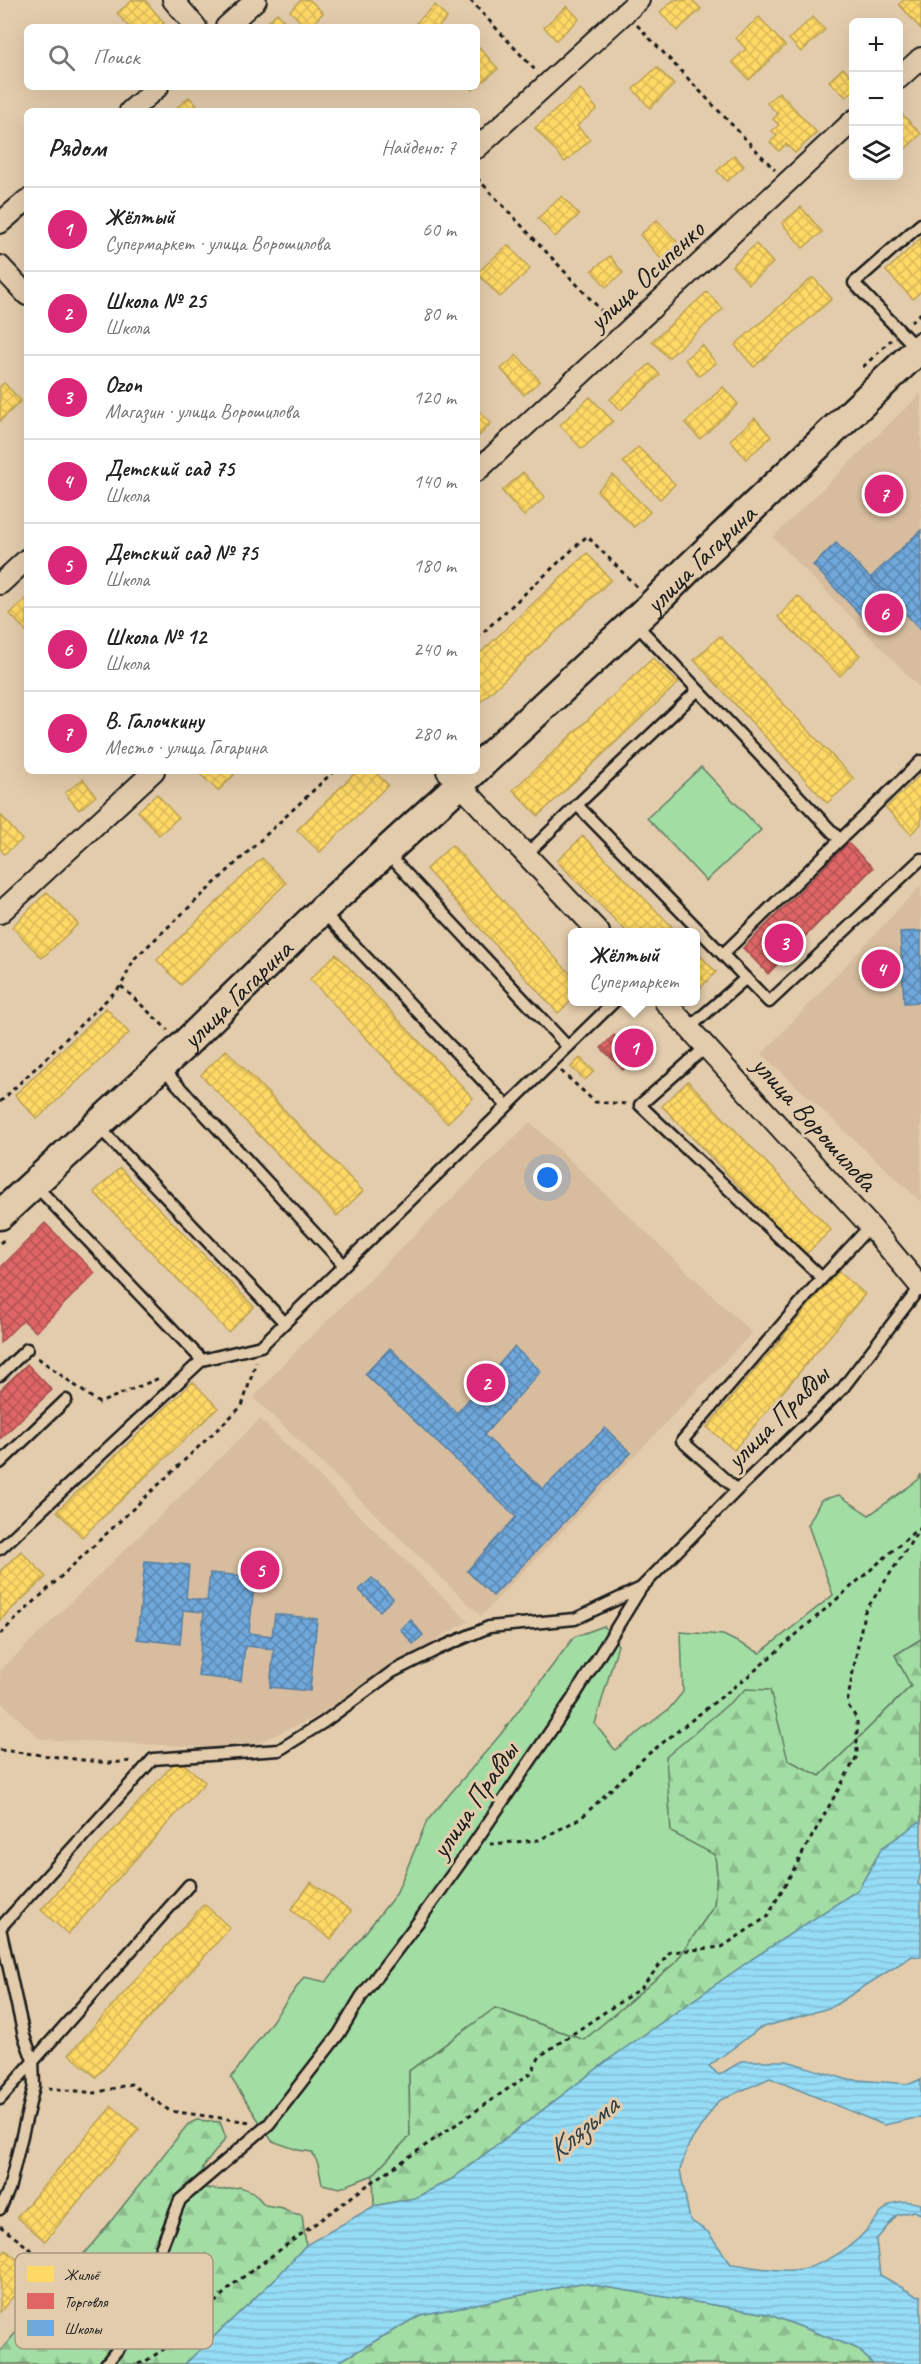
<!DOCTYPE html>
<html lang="ru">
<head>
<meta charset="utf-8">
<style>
	:root { --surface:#fff; --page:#f2f2f2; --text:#222; --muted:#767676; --line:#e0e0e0; --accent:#db2777 }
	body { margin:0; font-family:Caveat,sans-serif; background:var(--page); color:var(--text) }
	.controls { position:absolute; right:18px; top:18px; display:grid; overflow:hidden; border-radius:9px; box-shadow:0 6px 24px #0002 }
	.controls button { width:54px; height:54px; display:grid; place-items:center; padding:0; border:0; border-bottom:2px solid var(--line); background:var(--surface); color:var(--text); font:30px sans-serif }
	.you { position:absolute; left:548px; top:1178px; width:21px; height:21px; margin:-15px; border:4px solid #fff; border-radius:50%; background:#1a73e8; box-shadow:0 0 0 9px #1a73e833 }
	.badge { display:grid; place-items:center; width:39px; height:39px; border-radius:50%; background:var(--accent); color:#fff; font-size:20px; font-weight:700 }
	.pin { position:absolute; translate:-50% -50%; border:3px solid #fff; box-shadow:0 2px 6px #0006 }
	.popup { position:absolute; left:568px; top:928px; width:132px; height:78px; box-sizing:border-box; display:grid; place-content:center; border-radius:9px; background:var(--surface); filter:drop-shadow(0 2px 4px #0005); font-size:20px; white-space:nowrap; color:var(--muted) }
	.popup b { font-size:22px; color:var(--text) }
	.popup::after { content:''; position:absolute; left:50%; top:100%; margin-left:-12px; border:12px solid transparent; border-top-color:var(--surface) }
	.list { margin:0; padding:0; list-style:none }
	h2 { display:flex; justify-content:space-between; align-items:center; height:78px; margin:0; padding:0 24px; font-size:26px }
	h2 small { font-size:20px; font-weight:400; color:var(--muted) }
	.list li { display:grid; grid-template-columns:39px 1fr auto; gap:18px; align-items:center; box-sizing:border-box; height:84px; padding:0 24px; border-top:2px solid var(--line) }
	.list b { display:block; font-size:22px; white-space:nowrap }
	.list p { margin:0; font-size:20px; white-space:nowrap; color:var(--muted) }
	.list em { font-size:20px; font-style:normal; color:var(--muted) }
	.icon { flex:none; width:33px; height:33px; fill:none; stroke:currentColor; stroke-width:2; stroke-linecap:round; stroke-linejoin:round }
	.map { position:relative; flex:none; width:921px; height:2364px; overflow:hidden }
	.search { position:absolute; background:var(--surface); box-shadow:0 6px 24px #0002; left:24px; top:24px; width:456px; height:66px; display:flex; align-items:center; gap:15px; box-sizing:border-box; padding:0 21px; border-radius:9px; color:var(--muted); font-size:22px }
	.panel { position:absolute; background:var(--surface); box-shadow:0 6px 24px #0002; left:24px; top:108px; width:456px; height:666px; border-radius:9px }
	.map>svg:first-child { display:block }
</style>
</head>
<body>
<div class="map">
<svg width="921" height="2364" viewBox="0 0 921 2364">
	<defs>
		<pattern id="forest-firs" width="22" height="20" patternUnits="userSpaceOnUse" patternTransform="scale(1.5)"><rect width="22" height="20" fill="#a2dda4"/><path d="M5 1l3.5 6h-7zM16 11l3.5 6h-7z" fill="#8bbd8d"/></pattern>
		<pattern id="water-rules" width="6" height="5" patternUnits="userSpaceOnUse" patternTransform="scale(1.5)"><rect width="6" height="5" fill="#95dcf6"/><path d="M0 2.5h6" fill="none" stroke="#80bcd2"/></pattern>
		<pattern id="homes-cross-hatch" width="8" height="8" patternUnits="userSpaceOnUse" patternTransform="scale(1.5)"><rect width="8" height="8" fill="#ffd966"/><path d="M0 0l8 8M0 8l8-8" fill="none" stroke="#daba58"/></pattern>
		<pattern id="shops-cross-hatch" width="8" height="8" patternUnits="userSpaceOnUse" patternTransform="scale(1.5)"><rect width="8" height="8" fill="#e06666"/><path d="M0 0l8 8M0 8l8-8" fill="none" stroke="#b55353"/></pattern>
		<pattern id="schools-cross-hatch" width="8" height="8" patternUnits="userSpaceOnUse" patternTransform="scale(1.5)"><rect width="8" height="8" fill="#6fa8dc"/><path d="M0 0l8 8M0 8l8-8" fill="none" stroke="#5a88b2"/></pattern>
	</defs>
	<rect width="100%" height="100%" fill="#e3ccac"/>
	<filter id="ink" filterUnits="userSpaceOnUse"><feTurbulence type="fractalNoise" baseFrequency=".0167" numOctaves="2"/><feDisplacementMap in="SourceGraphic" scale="12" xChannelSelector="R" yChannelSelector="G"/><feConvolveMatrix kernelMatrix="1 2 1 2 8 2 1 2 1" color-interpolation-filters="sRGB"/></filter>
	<g filter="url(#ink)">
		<path fill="#d7bd9d" d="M921,393V689L773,537Z
			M921,885V1202L762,1054Z
			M530,1122L752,1333L481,1616L254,1398L280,1367Z
			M260,1419L468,1621L389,1668L316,1717L243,1749L40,1739L0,1701V1671Z"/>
		<path fill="#a2dda4" stroke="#5f7c60" stroke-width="1.5" d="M701,767L761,830L706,881L647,818Z
			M921,1474V1639L895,1655L911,1686L820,1776L788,1760L715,1855L717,1874L714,1906L676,1962L584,2040L495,2008L409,2071L410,2136L373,2175L340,2188L322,2184L318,2164L312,2152L298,2150L272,2141L231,2078L304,1977L326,1982L396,1894L427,1821L500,1735L574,1637L604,1626L618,1645L595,1724L615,1750L669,1709L683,1692L681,1632L723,1635L760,1653L833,1595L808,1525L821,1500L839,1495L869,1515L918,1480Z"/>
		<path fill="url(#forest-firs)" stroke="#5f7c60" stroke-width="1.5" d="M921,1639V1821L882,1848L858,1890L752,1959L611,2058L452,2179L415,2198L374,2206L373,2175L410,2136L409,2071L495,2008L584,2040L676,1962L714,1906L717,1874L715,1855L671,1832L666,1757L746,1689L770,1690L788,1760L820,1776L911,1686L895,1655Z
			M197,2120L220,2122L226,2138L203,2167L205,2188L222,2190L240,2187L253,2192L265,2205L283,2208L292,2213L302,2215L306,2245L278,2276L185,2364H0V2351L99,2236L188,2124Z
			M581,2283L768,2314L858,2349L873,2364H335L420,2315Z"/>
		<path fill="url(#water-rules)" stroke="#658f9f" stroke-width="1.5" d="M921,1821V1870L918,1884L921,1886V1957L912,1956L832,2007L760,2028L709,2066L719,2075L742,2061H787L845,2079L910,2084L921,2079V2117L884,2125L770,2078L718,2101L689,2144L680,2170L690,2220L708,2232L731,2264C751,2266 780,2273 801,2269C821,2266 847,2250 861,2236C883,2215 884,2194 921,2204V2214L914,2211L897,2215L876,2240L880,2275L915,2295L921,2296V2364H873L858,2349L768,2314L581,2283L420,2315L335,2364H185L278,2276L306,2245L374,2206L415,2198L452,2179L611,2058L752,1959L858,1890L882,1848Z"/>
		<path fill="url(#homes-cross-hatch)" stroke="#bba050" stroke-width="1.5" d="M133,0H145L164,23L159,27H129L117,13Z
			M301,0H310L323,13L309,27H306L290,11Z
			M674,0H692L701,9L677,31L660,12Z
			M904,0H921V29L899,4Z
			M435,5L447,18L438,27H412Z
			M567,6L579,19L556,40L544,27Z
			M277,13L290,27H271L267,23Z
			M759,17L785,46L749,80L732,62L746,49L736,38Z
			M813,17L825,30L801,52L789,39Z
			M479,47L498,69L473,90L470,87H477V49Z
			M657,67L674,85L650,108L633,89Z
			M843,68L854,79V90L846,97L829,81Z
			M580,89L597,109L577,126L590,140L565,162L535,128Z
			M779,92L817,133L795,153L786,144L779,151L770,142L777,136L772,131L779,125L773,119L778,114L767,103Z
			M189,97L202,111H173Z
			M898,110L921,134L904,150L898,143Z
			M734,155L744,166L727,181L717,171Z
			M562,196L579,215L555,237L538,218Z
			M801,207L822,232L803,248L782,223Z
			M657,220L680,245L663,261L640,235Z
			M921,238V291L913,299L886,271Z
			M756,244L773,263L749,284L732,266Z
			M508,245L530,269L500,297L477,273Z
			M610,256L623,273L606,287L592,270Z
			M813,277L832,299L754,367L735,345Z
			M707,292L723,309L668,358L652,341Z
			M702,345L716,363L699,376L685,359Z
			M517,355L540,381L524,395L501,369Z
			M650,364L660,375L621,410L610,399Z
			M4,383L21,401L0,421V386Z
			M723,387L738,404L700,439L685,423Z
			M590,397L613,421L582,449L560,425Z
			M477,409L491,423L477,438Z
			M755,418L771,437L746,459L730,440Z
			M638,447L675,484L660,499L623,462Z
			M523,472L545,497L524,516L502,491Z
			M613,475L650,512L634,527L597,491Z
			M587,553L611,580L477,705V656Z
			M798,596L860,655L840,676L778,617Z
			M27,597V632L10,614Z
			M720,636L854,779L827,803L694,660Z
			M653,658L678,683L538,816L513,790Z
			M197,771H229L234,775L218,791Z
			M357,771H374L388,785L320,852L297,830Z
			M921,774V824L911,834L886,808Z
			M83,779L96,796L79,810L65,793Z
			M157,794L178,818L159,835L138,811Z
			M1,815L22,840L4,854L0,848Z
			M583,836L677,932H627L557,861Z
			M452,845L572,976V1000L558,1013L426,869Z
			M262,858L286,883L181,985L157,960Z
			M47,892L78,924L42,958L12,927Z
			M696,951L716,972L696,992Z
			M336,954L473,1098L447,1123L310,979Z
			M106,1008L129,1033L37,1119L15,1095Z
			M226,1050L363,1191L337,1216L201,1075Z
			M580,1058L594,1071L585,1080L571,1067Z
			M688,1081L831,1230L805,1255L662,1106Z
			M120,1168L254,1307L228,1332L94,1192Z
			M838,1271L865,1294L734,1450L707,1427Z
			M193,1382L218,1408L82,1537L57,1511Z
			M21,1551L46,1577L0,1620V1571Z
			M178,1759L205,1782L68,1934L41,1910Z
			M311,1882L351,1911L331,1939L291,1910Z
			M204,1904L230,1928L96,2077L69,2054Z
			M112,2106L139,2129L45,2241L17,2217Z
			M6,2250L33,2273L0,2312V2257Z"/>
		<path fill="url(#shops-cross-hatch)" stroke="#a55050" stroke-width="1.5" d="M848,843L873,868L768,974L743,948Z
			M634,1030L648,1044L623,1070L601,1048L614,1035L622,1043Z
			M45,1223L95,1273L36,1332L23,1320L0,1343V1268Z
			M27,1364L52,1390L0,1439V1390Z"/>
		<path fill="url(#schools-cross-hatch)" stroke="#567ea2" stroke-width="1.5" d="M921,530V630L871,577Z
			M836,543L893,601L869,624L813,565Z
			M921,931V1002L904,1003L900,932Z
			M514,1347L541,1371L484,1435L543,1489L605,1428L631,1453L493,1596L467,1571L516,1517L365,1374L390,1348L457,1413Z
			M145,1561L189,1565L186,1598L207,1601L210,1573L255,1577L249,1633L272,1636L275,1614L317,1619L310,1691L270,1687L274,1649L245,1646L241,1681L198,1676L204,1612L183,1610L180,1644L137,1639Z
			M372,1578L393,1598L380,1611L359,1590Z
			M411,1620L423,1635L413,1644L400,1629Z"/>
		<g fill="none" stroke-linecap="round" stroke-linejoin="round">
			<g stroke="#1c1c1c" stroke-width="15">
				<path id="lane" d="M918,350L854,283L921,224
					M698,690L840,840
					M577,805L698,690L634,622
					M386,852L568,1047
					M526,855L577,805L769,1002L921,859
					M322,911L507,1106
					M723,954L921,761
					M690,1027L746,978
					M706,1047L640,1105L822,1278
					M161,1067L344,1265
					M98,1126L284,1322
					M34,1184L202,1360
					M0,1375L27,1349
					M0,1463L66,1400
					M737,1490L682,1441L822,1278L870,1226
					M0,1549L202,1360L261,1346L614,1002
					M0,2099L189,1885
					M0,2209L9,2189L34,2086L33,2060L24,2036L0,1928L153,1759L279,1750L324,1722L392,1672L438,1649L489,1627L575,1619L641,1588
					M106,2364L125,2340L180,2200L269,2124L339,2034L361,1997L421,1918L473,1845L573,1698L641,1588L737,1490L842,1389L921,1286"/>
			</g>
			<g stroke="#1c1c1c" stroke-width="24">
				<path id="street" d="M173,0L196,27
					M226,27L256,0
					M898,79L921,58
					M130,111L158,87
					M477,148L639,0
					M0,223L27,200
					M0,266L27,295
					M477,471L854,120
					M0,584L27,559
					M447,771L599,932
					M0,913L154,771
					M665,1002L870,1226L920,1286"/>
			</g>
			<g stroke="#1c1c1c" stroke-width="33">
				<g id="secondary">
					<path id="s1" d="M477,768L653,604L689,568L921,347"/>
					<path id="s2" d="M0,1215L184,1045L322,910L474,771"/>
				</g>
			</g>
			<path stroke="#1c1c1c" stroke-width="3" stroke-dasharray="4.5 4.5" stroke-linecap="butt" d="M470,0L536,71
				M637,25L775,170
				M477,178L612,322
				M911,322L921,313
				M863,367L891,340
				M477,638L587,536L638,588
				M121,986L168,1030
				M561,1071L595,1102L627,1104
				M0,1102L121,986L134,959L334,771
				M0,1243L6,1238
				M38,1358L99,1403L162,1377
				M0,1634L242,1406L256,1362
				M0,1750L108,1763L133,1761
				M490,1844L539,1840L581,1818L647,1755L752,1673L914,1532
				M48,2088L95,2093L131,2084L170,2111L250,2122
				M0,2226L67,2277L145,2252
				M138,2364L146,2361L179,2339L231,2286L365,2187L531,2073L540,2056L642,1987L670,1952L722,1947L767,1917L857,1756V1719L847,1704L864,1613L921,1527"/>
			<use href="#lane" stroke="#e3ccac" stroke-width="10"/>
			<use href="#street" stroke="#e3ccac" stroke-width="20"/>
			<use href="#secondary" stroke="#e3ccac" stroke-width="28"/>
		</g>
	</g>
	<g text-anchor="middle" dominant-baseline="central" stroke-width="6" stroke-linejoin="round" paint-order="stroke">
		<g font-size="28" fill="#1c1c1c" stroke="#e3ccac">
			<text transform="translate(646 275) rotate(-43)">улица Осипенко</text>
			<text stroke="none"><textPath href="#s1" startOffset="306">улица Гагарина</textPath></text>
			<text stroke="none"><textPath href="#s2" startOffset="324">улица Гагарина</textPath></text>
			<text transform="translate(815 1123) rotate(48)">улица Ворошилова</text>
			<text transform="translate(777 1417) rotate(-45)">улица Правды</text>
			<text transform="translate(474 1800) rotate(-56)">улица Правды</text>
		</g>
		<g font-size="30" font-style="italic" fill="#344248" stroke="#e3ccac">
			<text transform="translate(582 2128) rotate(-40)">Клязьма</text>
		</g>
	</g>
	<rect x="15" y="2253" width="198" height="96" rx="9" fill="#e3ccac" stroke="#a79781" stroke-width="1.5"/>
	<rect x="27" y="2266" width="27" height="16" fill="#ffd966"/>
	<rect x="27" y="2293" width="27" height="16" fill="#e06666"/>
	<rect x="27" y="2320" width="27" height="16" fill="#6fa8dc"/>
	<g font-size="16" fill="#1c1c1c">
		<text x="64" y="2280">Жильё</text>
		<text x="64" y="2307">Торговля</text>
		<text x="64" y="2334">Школы</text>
	</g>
</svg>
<div class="controls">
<button>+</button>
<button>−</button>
<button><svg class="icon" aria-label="layers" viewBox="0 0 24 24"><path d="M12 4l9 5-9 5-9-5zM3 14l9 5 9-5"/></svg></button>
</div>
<div class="you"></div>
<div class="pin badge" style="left:634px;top:1048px">1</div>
<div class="popup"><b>Жёлтый</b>Супермаркет</div>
<div class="pin badge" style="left:486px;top:1383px">2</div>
<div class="pin badge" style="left:784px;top:943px">3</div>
<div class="pin badge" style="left:881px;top:969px">4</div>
<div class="pin badge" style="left:260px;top:1570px">5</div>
<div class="pin badge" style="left:884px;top:613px">6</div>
<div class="pin badge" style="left:884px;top:494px">7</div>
<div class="search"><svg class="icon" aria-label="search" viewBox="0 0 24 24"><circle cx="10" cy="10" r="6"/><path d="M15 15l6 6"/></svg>Поиск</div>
<section class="panel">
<h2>Рядом<small>Найдено: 7</small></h2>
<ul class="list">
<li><span class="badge">1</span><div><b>Жёлтый</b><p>Супермаркет · улица Ворошилова</p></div><em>60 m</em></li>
<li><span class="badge">2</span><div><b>Школа № 25</b><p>Школа</p></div><em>80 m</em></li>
<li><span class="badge">3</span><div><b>Ozon</b><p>Магазин · улица Ворошилова</p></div><em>120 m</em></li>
<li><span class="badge">4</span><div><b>Детский сад 75</b><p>Школа</p></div><em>140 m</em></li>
<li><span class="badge">5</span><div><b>Детский сад № 75</b><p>Школа</p></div><em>180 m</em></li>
<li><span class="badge">6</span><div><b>Школа № 12</b><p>Школа</p></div><em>240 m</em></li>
<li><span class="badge">7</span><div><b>В. Галочкину</b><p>Место · улица Гагарина</p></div><em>280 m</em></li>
</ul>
</section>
</div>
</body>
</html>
